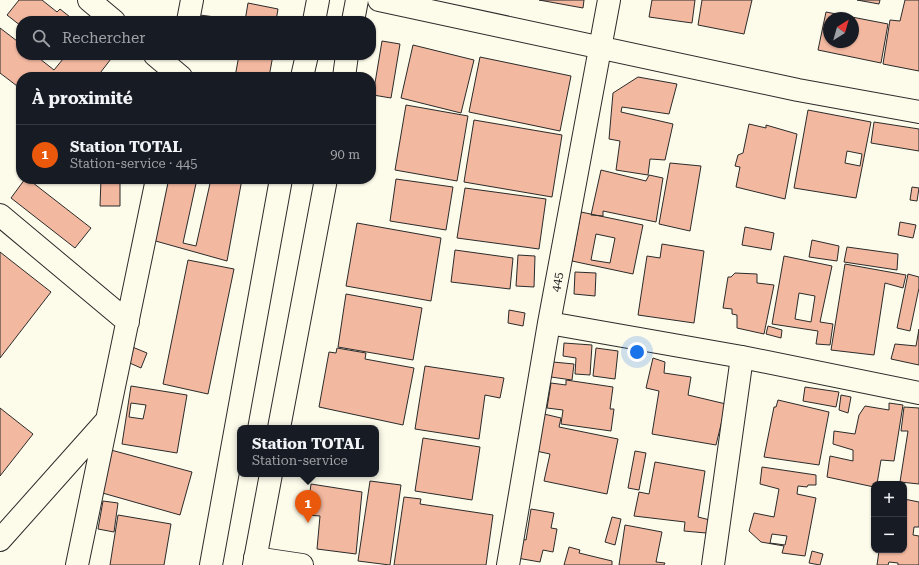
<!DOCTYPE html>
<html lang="fr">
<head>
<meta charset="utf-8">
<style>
	:root { --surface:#171b24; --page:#242831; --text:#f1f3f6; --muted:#9ea1a6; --line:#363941; --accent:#ea580c }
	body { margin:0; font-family:"Roboto Serif",serif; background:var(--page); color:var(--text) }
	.controls { position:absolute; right:12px; bottom:12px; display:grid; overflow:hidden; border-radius:8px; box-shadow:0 1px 3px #0004 }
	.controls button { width:36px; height:36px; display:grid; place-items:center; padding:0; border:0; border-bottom:1px solid var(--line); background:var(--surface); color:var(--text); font:20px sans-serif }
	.compass { position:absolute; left:823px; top:12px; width:36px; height:36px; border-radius:50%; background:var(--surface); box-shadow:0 1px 3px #0004; rotate:37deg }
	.you { position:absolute; left:637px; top:352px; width:14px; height:14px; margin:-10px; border:3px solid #fff; border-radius:50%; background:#1a73e8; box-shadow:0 0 0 6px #1a73e833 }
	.badge { display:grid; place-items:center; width:26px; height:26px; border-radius:50%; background:var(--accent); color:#fff; font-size:13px; font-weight:700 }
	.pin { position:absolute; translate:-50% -33px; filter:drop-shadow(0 1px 2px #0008) }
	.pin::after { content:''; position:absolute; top:21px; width:14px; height:12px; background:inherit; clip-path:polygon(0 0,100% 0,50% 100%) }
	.popup { position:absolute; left:237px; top:425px; width:142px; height:52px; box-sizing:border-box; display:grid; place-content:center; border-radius:8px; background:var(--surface); filter:drop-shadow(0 1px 3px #0005); font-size:13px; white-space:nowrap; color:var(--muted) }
	.popup b { font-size:15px; color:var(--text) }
	.popup::after { content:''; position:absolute; left:50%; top:100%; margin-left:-8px; border:8px solid transparent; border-top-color:var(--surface) }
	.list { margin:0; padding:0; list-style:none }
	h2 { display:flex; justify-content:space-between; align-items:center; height:52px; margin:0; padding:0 16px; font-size:17px }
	h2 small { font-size:13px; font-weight:400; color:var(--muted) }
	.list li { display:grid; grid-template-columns:26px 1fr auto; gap:12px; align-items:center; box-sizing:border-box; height:60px; padding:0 16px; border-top:1px solid var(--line) }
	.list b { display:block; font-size:15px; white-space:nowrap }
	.list p { margin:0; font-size:13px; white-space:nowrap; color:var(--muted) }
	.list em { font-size:13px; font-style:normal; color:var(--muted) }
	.icon { flex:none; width:22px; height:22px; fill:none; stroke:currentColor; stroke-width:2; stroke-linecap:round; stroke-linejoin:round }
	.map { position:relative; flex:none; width:919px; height:565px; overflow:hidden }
	.search { position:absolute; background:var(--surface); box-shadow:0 1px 3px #0004; left:16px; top:16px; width:360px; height:44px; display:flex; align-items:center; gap:10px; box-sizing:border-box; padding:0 14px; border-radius:16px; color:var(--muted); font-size:15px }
	.panel { position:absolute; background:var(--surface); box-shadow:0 1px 3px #0004; left:16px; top:72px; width:360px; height:112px; border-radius:16px }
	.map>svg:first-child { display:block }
</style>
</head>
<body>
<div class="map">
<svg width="919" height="565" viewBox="0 0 919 565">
	<rect width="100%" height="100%" fill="#fdfbea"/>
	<path fill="#f2b8a0" stroke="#2b2b2b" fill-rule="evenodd" d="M19,0H42L57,12L60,9L75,21H21V26L7,15Z
		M539,0H584L583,8Z
		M652,0H695L692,23L649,17Z
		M702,0H752L744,34L698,25Z
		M857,0H880L879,4Z
		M905,0H919V71L883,64L890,20L900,21Z
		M248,3L278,9L276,21H245Z
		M826,12L888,24L881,63L818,50ZM829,18H853V42H829Z
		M200,15L215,17L214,21H199Z
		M0,28L21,44V55H35L54,70L63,59L59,55H114L97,77H21V89L0,73Z
		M382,41L400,44L391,98L373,95Z
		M413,45L474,60L461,113L401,98Z
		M239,55H273L269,77H235Z
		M480,57L571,76L560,131L469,112Z
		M638,77L677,84L669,114L622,107L621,112L673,124L665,160L650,159L648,175L616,170L620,141L609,139L613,93Z
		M406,105L468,116L457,181L395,170Z
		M808,110L871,122L856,198L794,188ZM847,151L862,154L860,166L845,163Z
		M474,120L562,135L552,197L464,182Z
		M874,122L919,129V151L871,143Z
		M749,124L766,128V125L797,134L785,199L736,187L740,167L735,166L738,155L743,153Z
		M670,163L701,166L690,231L659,224Z
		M601,170L646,181L649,175L663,178L656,222L603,211V216L591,215Z
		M25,179H28L91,228L75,248L11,198Z
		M101,179H120V206H100Z
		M163,179H197L183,243L196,246L211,179H242L227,261L152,240Z
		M396,179L453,187L446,230L390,221Z
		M912,187L919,188L917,201L910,200Z
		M465,188L546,199L539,249L457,238Z
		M581,212L643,225L633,274L572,261ZM596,234L615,238L610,263L591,260Z
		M900,222L916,225L913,238L898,235Z
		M357,223L441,238L431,301L346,286Z
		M745,227L774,233L771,250L742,245Z
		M812,240L839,246L837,261L809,257Z
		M662,244L704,251L694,323L638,315L647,256L660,258Z
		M847,247L898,254L897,270L844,262Z
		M455,250L513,258L510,289L451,282Z
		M0,252L51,292L0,358Z
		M518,255L535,256L534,287L516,286Z
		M784,256L832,266L820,322L833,324L830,345L816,344L818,331L772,324ZM799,293L815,296L811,322L795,319Z
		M188,260L234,269L208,394L163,384Z
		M845,264L906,275L903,288L885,283L874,355L831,350Z
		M575,272L596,273L595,296L574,294Z
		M735,273L757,274V283L774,285L764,334L737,328V315L732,314V309L723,308L728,277H731Z
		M908,274L919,277V288L910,331L897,328Z
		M346,294L422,308L413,360L338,347Z
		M509,310L525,313L523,326L508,323Z
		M768,326L782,330L781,338L766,334Z
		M919,329V365L891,359L895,344L916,346Z
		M564,343L592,345L590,375L575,374L576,358L563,356Z
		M130,346L147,353L141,368L123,360Z
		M337,348L366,353L365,359L414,368L403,425L319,407L329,352L336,353Z
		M596,348L618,351L615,379L593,376Z
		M653,358L665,362L664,373L691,377L688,395L726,404L716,445L652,434L659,391L646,388Z
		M553,362L574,364L572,380L551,377Z
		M425,366L504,378L500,398L485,395L479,439L415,429Z
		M566,380L613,387L610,409H614L611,431L561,424L563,410L547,408L551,383L566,385Z
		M131,386L187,395L177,453L122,444ZM131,403L146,405L143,419L129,417Z
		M805,387L839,392L836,407L803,401Z
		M841,395L851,397L848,413L839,410Z
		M778,400L829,412L819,465L764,457L774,407H776Z
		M889,403L903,405L894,461L881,460L877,484H874V487L827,477L830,456L853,461V450L833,444L834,431L855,434L859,415L865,406L889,410Z
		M904,407L919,408V484L900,482L908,431H901Z
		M0,408L33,434L0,476Z
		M544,414L561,418L559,427L618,439L607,494L544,481L550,454L536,451Z
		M423,438L480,447L472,500L415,491Z
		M111,450L192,472L180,515L99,492Z
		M635,451L646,453L639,490L628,488Z
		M655,462L705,471L698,517L710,520L706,533L684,531L685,522L634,516L639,492L649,494Z
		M762,467L816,475V485H808L807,487L798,486L797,494L816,498L805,556L782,553L784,546L761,542L749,531L754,513L774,517L779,489L760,484ZM772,534L787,536L785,545L770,543Z
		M370,481L401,485L390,565L358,561Z
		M311,484L362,492L356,554L317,549L320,516L307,515Z
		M404,497L421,499L420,504L493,515L486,565H394Z
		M904,499L919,502V527H914L913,535L919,536V565H898V563L889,562L888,565H877L879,551L904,550Z
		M103,501L118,503L114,532L98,529Z
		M531,509L554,513L551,528L557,529L553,552L543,550L540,562L517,558L520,539L526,540Z
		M118,515L171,524L164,565H110Z
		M612,517L621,519L615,545L605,542Z
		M625,525L662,532L656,562L665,563L664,565H619Z
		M569,547L580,550L579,553L612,561V565H564Z
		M812,551L823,554L820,565L809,563Z"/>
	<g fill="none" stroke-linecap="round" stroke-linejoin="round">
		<g stroke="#2b2b2b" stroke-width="24">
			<path id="minor" d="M89,0L114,21
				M379,0L798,90L919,112
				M188,21L192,0
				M155,55L181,77
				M0,215L128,322
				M549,323L742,357L919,393
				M0,540L107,420
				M255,558L302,565
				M77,565L157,179
				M508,565L549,323L609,0
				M713,565L742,357"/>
		</g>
		<g stroke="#2b2b2b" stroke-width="24">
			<path id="major" d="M314,21L318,0
				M353,21L357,0
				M302,77L307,55
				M344,77L347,55
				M279,428L326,179
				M211,565L281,179
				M254,565L271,474"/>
		</g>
		<use href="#minor" stroke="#fdfbea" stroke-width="22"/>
		<use href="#major" stroke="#fdfbea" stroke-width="22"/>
	</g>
	<g text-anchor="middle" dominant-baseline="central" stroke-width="3" stroke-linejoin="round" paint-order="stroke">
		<g font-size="12" fill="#2b2b2b" stroke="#fdfbea">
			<text transform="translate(557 282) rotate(-80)">445</text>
		</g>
	</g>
</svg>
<div class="controls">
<button>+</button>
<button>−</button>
</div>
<svg class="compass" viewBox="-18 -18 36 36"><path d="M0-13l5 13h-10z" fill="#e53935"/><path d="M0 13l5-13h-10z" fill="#9ea1a6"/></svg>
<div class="you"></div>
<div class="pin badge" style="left:308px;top:523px">1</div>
<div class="popup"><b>Station TOTAL</b>Station-service</div>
<div class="search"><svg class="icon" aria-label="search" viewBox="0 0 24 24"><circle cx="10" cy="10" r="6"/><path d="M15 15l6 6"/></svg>Rechercher</div>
<section class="panel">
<h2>À proximité<small></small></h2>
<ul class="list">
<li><span class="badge">1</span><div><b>Station TOTAL</b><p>Station-service · 445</p></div><em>90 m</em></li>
</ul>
</section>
</div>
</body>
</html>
